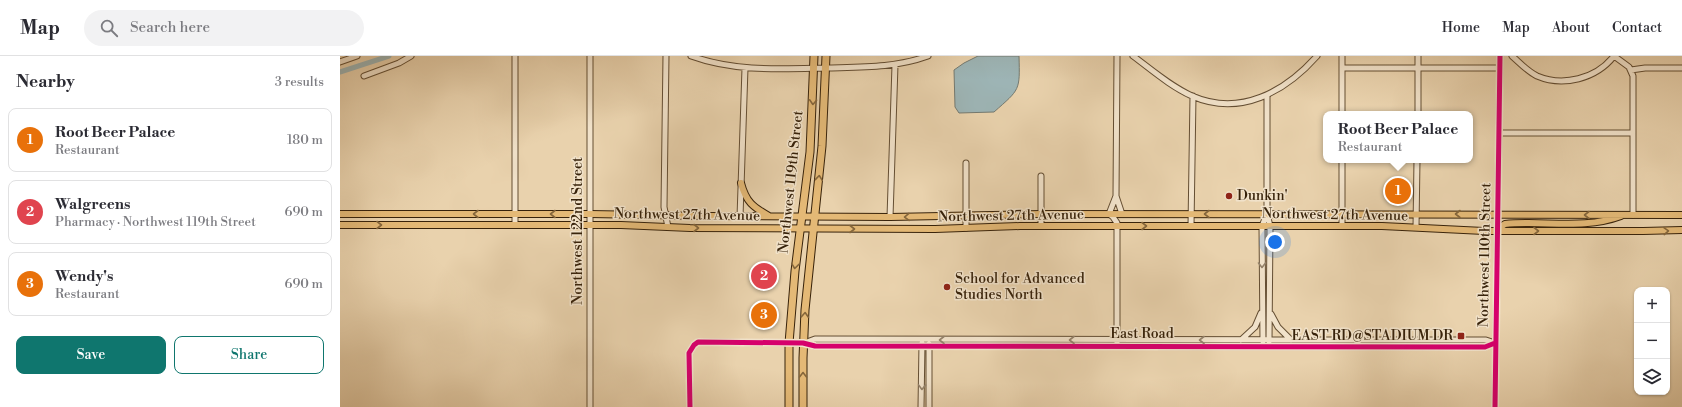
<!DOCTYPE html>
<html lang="en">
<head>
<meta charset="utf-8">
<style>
	:root { --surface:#fff; --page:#f2f2f3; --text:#2b2b33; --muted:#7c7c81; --line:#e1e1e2; --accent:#0f766e }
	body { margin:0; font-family:"Libre Bodoni",serif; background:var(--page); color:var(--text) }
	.controls { position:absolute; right:12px; bottom:12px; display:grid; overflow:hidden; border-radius:8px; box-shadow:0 1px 3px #0004 }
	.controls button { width:36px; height:36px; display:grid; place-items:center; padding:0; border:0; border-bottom:1px solid var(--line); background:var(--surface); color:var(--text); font:20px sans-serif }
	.you { position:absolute; left:935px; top:186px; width:14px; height:14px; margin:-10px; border:3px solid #fff; border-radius:50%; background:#1a73e8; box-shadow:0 0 0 6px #1a73e833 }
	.badge { display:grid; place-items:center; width:26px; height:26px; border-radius:50%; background:var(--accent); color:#fff; font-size:13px; font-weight:700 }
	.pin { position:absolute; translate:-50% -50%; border:2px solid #fff; box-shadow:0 1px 4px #0006 }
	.popup { position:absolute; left:983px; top:55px; width:150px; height:52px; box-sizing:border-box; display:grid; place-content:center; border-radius:8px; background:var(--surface); filter:drop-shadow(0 1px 3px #0005); font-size:13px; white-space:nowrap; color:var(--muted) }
	.popup b { font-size:15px; color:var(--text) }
	.popup::after { content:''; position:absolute; left:50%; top:100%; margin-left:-8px; border:8px solid transparent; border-top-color:var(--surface) }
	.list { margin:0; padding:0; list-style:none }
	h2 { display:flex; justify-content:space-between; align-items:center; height:52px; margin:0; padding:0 16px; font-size:17px }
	h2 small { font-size:13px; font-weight:400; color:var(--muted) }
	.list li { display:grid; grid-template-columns:26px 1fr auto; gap:12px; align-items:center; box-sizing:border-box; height:64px; margin:0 8px 8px; padding:0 8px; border:1px solid var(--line); border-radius:8px }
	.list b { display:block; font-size:15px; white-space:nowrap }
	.list p { margin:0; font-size:13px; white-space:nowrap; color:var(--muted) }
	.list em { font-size:13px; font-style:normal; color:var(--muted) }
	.actions { display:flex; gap:8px; padding:12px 16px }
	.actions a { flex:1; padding:9px 0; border:1px solid var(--accent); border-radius:8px; text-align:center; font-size:14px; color:var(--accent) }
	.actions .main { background:var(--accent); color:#fff }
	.icon { flex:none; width:22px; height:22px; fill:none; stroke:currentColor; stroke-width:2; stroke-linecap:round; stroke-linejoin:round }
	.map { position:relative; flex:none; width:1342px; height:351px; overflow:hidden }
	header { display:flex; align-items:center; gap:24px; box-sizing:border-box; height:56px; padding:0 20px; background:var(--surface); border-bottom:1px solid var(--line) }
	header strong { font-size:19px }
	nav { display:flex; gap:22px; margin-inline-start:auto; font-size:14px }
	.search { width:280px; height:36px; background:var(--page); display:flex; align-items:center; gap:10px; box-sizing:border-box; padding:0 14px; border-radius:22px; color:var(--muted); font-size:15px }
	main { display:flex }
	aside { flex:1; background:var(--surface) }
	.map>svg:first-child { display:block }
</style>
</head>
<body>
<header>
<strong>Map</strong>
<div class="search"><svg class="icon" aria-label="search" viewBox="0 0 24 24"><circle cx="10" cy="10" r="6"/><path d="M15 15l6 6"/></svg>Search here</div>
<nav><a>Home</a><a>Map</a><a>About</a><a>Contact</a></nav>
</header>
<main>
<aside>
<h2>Nearby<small>3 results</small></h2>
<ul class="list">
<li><span class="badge" style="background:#e8710a">1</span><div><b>Root Beer Palace</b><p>Restaurant</p></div><em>180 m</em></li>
<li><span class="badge" style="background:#e0444e">2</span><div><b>Walgreens</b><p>Pharmacy · Northwest 119th Street</p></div><em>690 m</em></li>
<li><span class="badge" style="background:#e8710a">3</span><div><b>Wendy's</b><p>Restaurant</p></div><em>690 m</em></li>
</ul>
<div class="actions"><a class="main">Save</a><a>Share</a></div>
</aside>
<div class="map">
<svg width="1342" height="351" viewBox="0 0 1342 351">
	<rect width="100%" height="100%" fill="#e9d2ad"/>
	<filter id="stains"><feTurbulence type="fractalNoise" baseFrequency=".005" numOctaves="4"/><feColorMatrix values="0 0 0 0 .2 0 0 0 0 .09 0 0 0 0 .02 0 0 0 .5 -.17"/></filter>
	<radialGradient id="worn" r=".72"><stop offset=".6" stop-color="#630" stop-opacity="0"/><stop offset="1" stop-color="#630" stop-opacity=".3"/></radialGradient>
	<path fill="#9db5b6" stroke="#747a71" d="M638,0H679C680,35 680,33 654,56L619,57L615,51L614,14L624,7Z"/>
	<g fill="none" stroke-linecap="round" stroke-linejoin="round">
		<path stroke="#9db5b6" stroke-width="5" d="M0,16L49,0"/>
		<g stroke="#644e33" stroke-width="7">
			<path id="minor" d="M326,0L324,151L328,171
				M351,0C395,16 441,13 486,12C522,11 555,12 588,0
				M777,0L776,140L782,158
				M793,0C812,14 830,30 852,40C900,61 945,36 977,0
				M1172,0C1180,7 1187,15 1197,20C1223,31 1256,23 1274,0
				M1274,0L1289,11L1293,20V159
				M0,6L17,0
				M1002,12H1158
				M1291,14L1305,12H1342
				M24,20L59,7L71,0
				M927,40V158L930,170L929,286
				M1002,58V0
				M1078,58V0
				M1159,77H1293
				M1002,104V170
				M626,107V172
				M701,120V170
				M776,140L769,158L773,161L777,167V287
				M400,161L405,12
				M550,161L555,9
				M175,169V0
				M851,170L853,40
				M1076,171L1077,104
				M931,258L938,271L951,284
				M901,284L915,271L921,257
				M923,286L922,170L927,158
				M464,287L475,283L1146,284L1155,287
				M250,351V0
				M350,351L349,297L354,289L358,286L463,287L475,290L1145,291L1155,287
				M581,351L582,287
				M589,351V288
				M1155,351L1160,0"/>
		</g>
		<g stroke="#37220a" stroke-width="8">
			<path id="major" d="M401,127C406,146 413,151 429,160
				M0,158H250L366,160L550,161L701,158L1342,159
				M0,169H281L350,172L595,173L680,170H1042L1144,175H1303L1342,174
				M1157,175L1159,172L1165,168C1203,164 1244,174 1281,160"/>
		</g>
		<g stroke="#37220a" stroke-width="9">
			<path id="highway" d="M449,351V287L455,215L470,96L474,0
				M463,351V302L465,254L482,90L486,0"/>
		</g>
		<use href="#minor" stroke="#f1e2ca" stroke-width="5"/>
		<use href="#major" stroke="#e4b976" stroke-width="6"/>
		<use href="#highway" stroke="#e4b976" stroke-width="7"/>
		<g stroke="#f1e2ca" stroke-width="8">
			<path id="cycleway" d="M350,351L349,297L354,289L358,286L463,287L475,290L1145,291L1155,287
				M1155,351L1160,0"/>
		</g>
		<use href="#cycleway" stroke="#d6006c" stroke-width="5"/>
	</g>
	<defs><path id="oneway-chevron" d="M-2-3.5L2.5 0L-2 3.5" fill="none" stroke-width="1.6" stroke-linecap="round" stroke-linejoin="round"/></defs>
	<g stroke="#85663b">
		<use href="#oneway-chevron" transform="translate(473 46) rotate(93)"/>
		<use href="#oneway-chevron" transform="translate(479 122) rotate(-84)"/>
		<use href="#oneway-chevron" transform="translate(136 158) rotate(180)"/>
		<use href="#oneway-chevron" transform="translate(213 158) rotate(-180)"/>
		<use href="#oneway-chevron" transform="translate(867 158) rotate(180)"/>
		<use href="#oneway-chevron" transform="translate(1118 158) rotate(180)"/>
		<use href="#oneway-chevron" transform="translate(1247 159) rotate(-180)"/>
		<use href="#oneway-chevron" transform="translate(567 161) rotate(179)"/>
		<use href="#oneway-chevron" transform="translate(39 169)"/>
		<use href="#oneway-chevron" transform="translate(804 170)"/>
		<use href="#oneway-chevron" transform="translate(356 172)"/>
		<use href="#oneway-chevron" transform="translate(512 173)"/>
		<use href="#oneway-chevron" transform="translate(1196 175)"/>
		<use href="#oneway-chevron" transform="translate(1326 175) rotate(-3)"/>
		<use href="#oneway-chevron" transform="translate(455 210) rotate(97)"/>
		<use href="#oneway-chevron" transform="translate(465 259) rotate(-87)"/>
		<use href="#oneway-chevron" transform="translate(463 319) rotate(-90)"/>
	</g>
	<g stroke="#94826a">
		<use href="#oneway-chevron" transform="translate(922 209) rotate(90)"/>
		<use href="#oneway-chevron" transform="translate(602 284) rotate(-180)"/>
		<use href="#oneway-chevron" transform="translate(732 284) rotate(-180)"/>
		<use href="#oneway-chevron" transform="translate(862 284) rotate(180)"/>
		<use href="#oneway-chevron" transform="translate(582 331) rotate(92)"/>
	</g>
	<g fill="#8f2418" stroke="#f1e2ca" stroke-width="1.5">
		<circle cx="889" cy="140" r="4"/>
		<circle cx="607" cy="231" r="4"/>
		<rect x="1117" y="276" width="8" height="8" rx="2"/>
	</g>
	<g text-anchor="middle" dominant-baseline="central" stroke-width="3" stroke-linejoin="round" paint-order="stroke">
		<g font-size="14" fill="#37220a" stroke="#f1e2ca">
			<text transform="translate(451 126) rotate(-84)">Northwest 119th Street</text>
			<text transform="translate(347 159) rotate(1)">Northwest 27th Avenue</text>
			<text transform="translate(995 159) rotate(1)">Northwest 27th Avenue</text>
			<text transform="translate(671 160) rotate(-1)">Northwest 27th Avenue</text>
			<text transform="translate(238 175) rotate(-90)">Northwest 122nd Street</text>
			<text transform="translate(1145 199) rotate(-89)">Northwest 110th Street</text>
			<text x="802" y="278">East Road</text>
		</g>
		<g font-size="14" fill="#37220a" stroke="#f1e2ca" text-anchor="start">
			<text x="897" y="140">Dunkin'</text>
			<text x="615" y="223">School for Advanced<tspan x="615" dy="16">Studies North</tspan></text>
			<text x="1113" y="280" text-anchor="end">EAST RD@STADIUM DR</text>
		</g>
	</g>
	<rect width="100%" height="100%" filter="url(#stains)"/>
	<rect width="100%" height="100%" fill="url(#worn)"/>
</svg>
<div class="controls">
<button>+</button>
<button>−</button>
<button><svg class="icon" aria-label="layers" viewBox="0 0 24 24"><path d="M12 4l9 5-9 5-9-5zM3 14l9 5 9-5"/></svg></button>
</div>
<div class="you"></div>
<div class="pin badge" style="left:1058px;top:135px;background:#e8710a">1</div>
<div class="popup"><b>Root Beer Palace</b>Restaurant</div>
<div class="pin badge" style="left:424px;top:220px;background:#e0444e">2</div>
<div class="pin badge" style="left:424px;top:259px;background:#e8710a">3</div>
</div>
</main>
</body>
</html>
